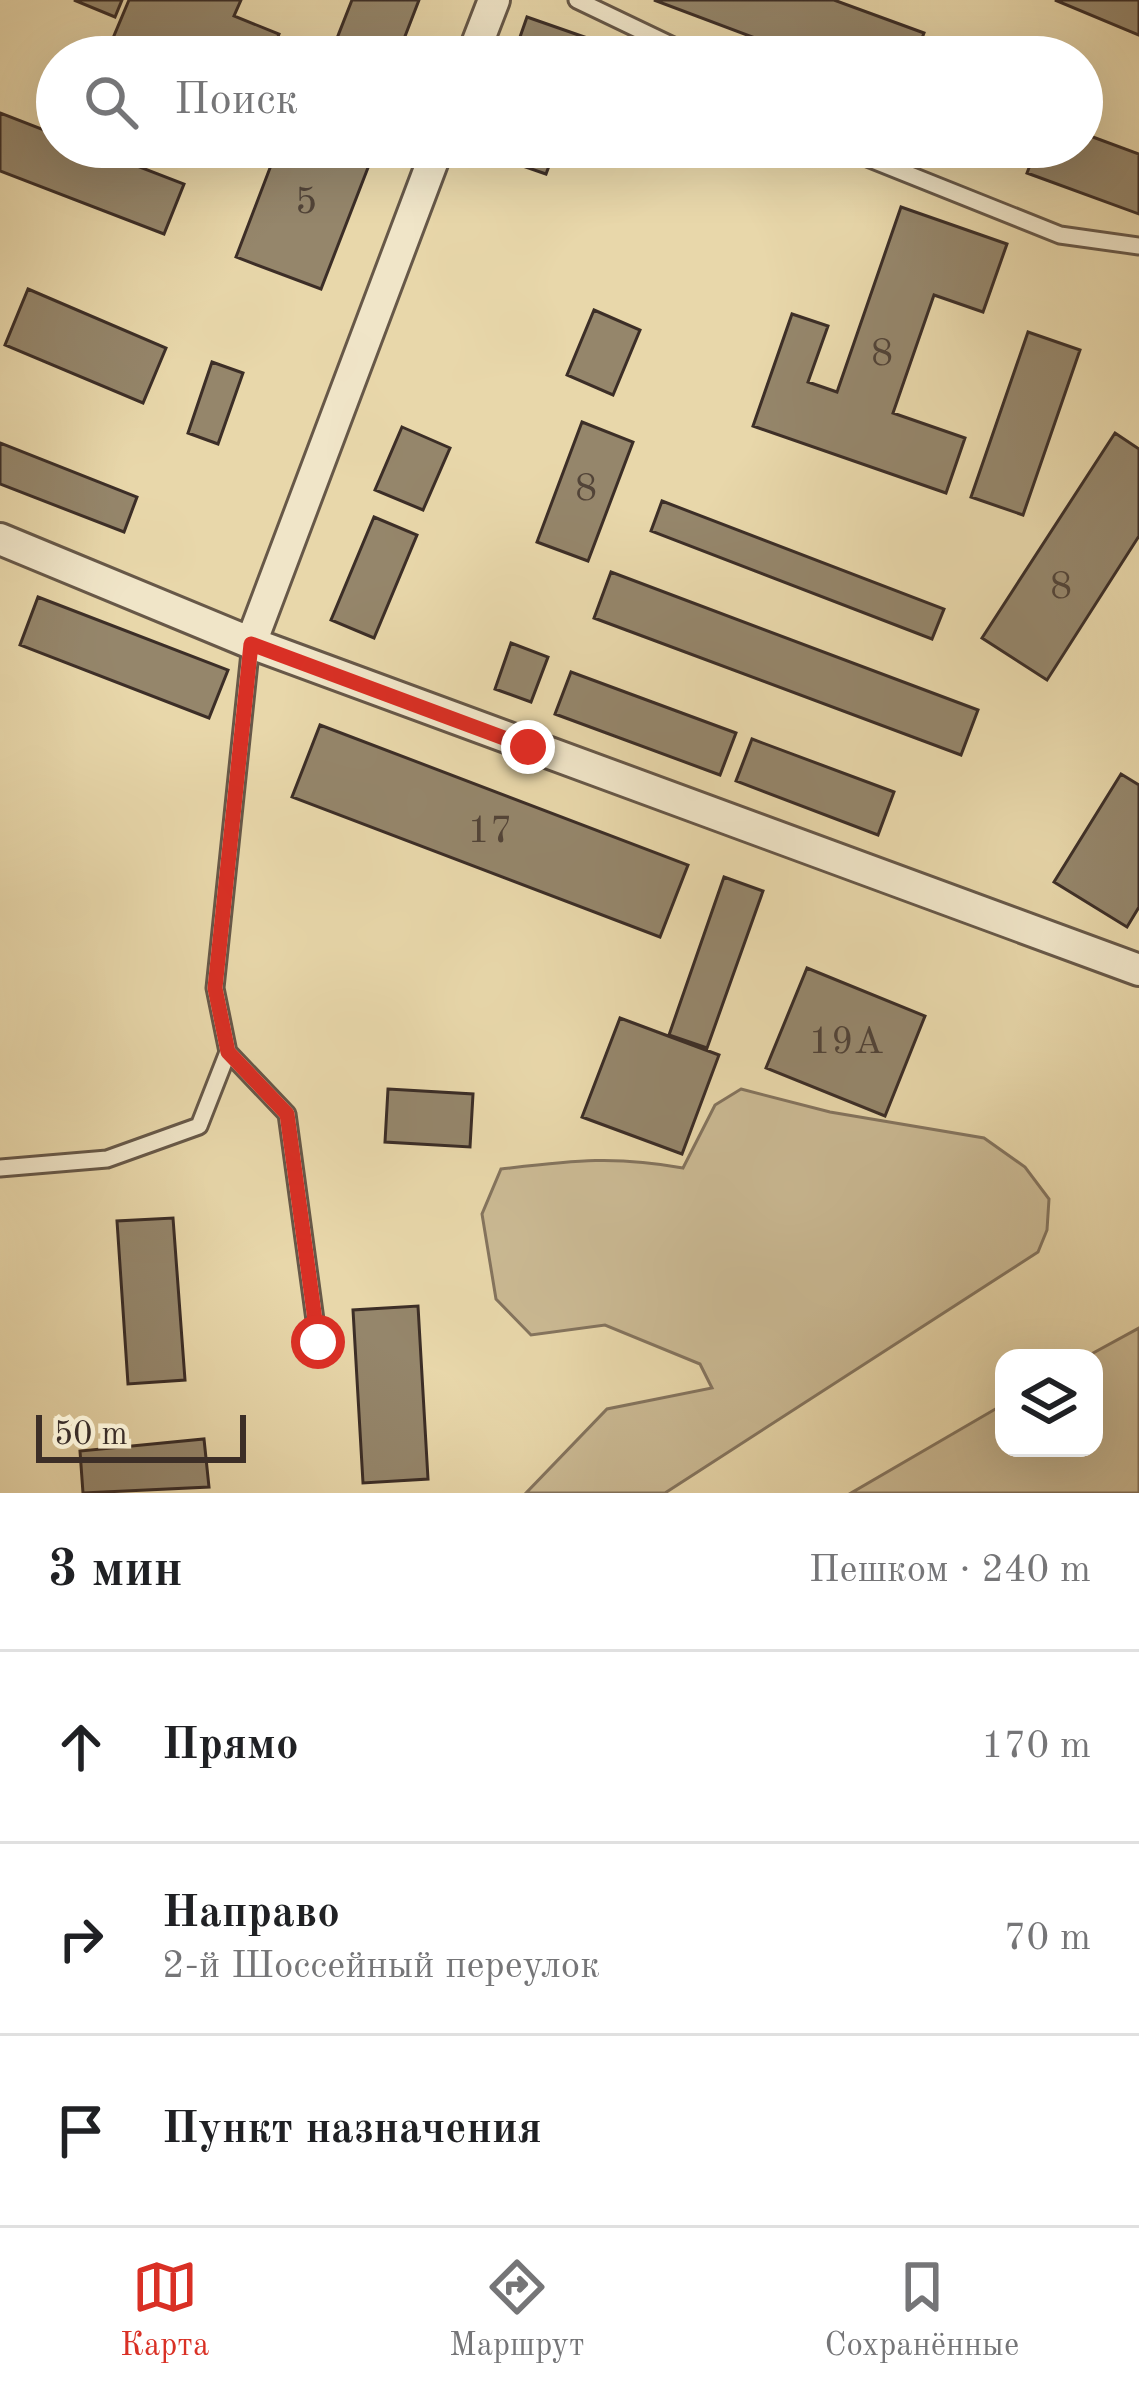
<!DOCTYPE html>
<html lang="ru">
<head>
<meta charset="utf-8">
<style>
	:root { --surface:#fff; --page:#f6f6f6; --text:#202124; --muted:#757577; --line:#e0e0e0; --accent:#d93025 }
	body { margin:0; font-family:"Old Standard TT",serif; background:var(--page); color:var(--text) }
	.controls { position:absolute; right:36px; bottom:36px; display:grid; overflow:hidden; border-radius:24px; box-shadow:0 12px 48px #0002 }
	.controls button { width:108px; height:108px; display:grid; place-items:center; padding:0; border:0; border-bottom:3px solid var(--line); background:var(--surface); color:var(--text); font:60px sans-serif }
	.scale { position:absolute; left:36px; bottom:30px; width:210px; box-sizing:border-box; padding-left:12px; border:6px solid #3c2e27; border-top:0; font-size:33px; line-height:42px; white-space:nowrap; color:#3c2e27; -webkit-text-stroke:9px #f0e5c8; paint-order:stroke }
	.stop { position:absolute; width:36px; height:36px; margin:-27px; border:9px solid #d93025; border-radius:50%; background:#fff }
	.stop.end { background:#d93025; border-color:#fff; box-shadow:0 3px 12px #0008 }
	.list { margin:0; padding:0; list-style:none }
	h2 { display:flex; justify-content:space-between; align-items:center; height:156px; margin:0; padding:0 48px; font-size:51px }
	h2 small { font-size:39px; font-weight:400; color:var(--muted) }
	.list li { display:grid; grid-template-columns:78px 1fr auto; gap:36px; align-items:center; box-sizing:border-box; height:192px; padding:0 48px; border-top:3px solid var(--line) }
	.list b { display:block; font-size:45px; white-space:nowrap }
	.list p { margin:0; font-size:39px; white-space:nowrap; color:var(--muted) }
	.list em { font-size:39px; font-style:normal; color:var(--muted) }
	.icon { flex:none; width:66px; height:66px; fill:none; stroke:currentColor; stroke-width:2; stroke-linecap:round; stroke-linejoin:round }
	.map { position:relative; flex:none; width:1139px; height:1493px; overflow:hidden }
	.search { position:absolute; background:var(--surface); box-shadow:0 12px 48px #0002; left:36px; right:36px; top:36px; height:132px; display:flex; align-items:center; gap:30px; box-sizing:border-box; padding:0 42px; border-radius:66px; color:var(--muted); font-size:45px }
	.sheet { height:732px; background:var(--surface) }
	nav { display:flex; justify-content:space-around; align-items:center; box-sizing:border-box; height:168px; border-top:3px solid var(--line); background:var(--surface); font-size:33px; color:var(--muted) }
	nav a { display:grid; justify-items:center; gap:6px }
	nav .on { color:var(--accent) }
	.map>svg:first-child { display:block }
</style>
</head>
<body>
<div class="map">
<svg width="1139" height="1493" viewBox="0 0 1139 1493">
	<rect width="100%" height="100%" fill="#e8d7aa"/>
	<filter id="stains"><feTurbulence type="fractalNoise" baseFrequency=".00167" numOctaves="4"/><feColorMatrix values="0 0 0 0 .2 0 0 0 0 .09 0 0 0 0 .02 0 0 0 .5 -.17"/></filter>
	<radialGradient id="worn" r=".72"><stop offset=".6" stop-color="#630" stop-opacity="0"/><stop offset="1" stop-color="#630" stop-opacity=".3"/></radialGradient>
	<path fill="#cbba94" stroke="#84745e" stroke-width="3" d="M741,1089L830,1112L984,1138L1025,1167L1049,1199L1047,1230L1038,1252L665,1493H526L607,1409L712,1388L700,1364L605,1325L531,1335L496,1299L482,1214L501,1169C570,1161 613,1155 683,1168L715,1105Z
		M1139,1328V1493H851L1004,1404V1448H1094V1358H1084Z"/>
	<path fill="#95866b" stroke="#3c2e27" stroke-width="3" d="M74,0H122L115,17Z
		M129,0H241L234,16L279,34L270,57H125L108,50Z
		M352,0H419L397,57H348L332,51Z
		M654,0H834L924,33L915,57H767L771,44Z
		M1055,0H1139V35Z
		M527,17L593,40L587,57H513Z
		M0,113L57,135V147H88L184,184L164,234L0,171Z
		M1082,133L1139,154V214L1027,173L1037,147H1082Z
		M278,147H376L321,289L236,257Z
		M509,147H556L546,174L505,160Z
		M901,207L1007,244L983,312L934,295L893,413L965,438L946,493L753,426L792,314L828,326L808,382L837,392Z
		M28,289L166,348L143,403L5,345Z
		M594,310L640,330L613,395L567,375Z
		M1028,332L1080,350L1023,515L971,497Z
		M212,362L243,373L218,444L188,433Z
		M582,422L633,442L588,561L537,542Z
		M402,427L450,448L423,510L375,490Z
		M1115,433L1139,449V536L1047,680L982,638Z
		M0,443L137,497L124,532L0,484Z
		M662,501L944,609L932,639L651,531Z
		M374,517L417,535L374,638L331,620Z
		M611,572L978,710L961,755L594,618Z
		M38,597L228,670L209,718L20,645Z
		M511,643L548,657L531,702L495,689Z
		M571,672L736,733L720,775L555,714Z
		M320,725L688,865L660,937L292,797Z
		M752,739L894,792L878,835L736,781Z
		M1121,774L1139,785V907L1127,927L1054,882Z
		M724,877L763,891L707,1048L669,1035Z
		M807,968L925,1016L885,1116L766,1068Z
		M620,1018L719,1055L682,1154L582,1117Z
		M388,1089L473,1094L470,1147L385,1142Z
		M173,1218L185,1380L128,1384L117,1221Z
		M418,1306L428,1479L363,1483L353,1310Z
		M204,1439L209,1487L83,1493L80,1451Z"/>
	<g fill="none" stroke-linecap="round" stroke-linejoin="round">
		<g stroke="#675848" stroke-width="21">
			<path id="lane" d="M577,0L696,57
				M840,147L1060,235L1139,246
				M251,643L215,988L228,1052L287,1114L318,1342
				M0,1168L107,1159L199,1126L228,1052"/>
		</g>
		<g stroke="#675848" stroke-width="36">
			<path id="street" d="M472,57L494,0
				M0,539L251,643L1139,970
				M251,643L438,147"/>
		</g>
		<use href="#lane" stroke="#f0e5c8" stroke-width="15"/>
		<use href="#street" stroke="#f0e5c8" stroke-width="30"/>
	</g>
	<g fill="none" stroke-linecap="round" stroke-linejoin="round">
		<path stroke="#d93025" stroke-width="15" d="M318,1342L287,1114L228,1052L215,988L251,644L528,747"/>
	</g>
	<g text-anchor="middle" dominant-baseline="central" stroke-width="12" stroke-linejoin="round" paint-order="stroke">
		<g font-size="39" fill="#524438">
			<text x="306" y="202">5</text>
			<text x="882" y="354">8</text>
			<text x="586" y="489">8</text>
			<text x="1061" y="587">8</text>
			<text x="490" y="831">17</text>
			<text x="846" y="1042">19А</text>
		</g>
	</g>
	<rect width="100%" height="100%" filter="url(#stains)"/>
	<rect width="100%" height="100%" fill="url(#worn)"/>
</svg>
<div class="controls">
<button><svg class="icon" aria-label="layers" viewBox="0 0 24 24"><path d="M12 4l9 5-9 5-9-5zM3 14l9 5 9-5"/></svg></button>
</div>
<div class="scale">50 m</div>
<div class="stop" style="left:318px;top:1342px"></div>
<div class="stop end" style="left:528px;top:747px"></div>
<div class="search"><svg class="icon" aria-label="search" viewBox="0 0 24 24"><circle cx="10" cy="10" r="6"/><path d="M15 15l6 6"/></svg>Поиск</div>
</div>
<section class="sheet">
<h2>3 мин<small>Пешком · 240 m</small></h2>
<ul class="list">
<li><svg class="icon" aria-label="ahead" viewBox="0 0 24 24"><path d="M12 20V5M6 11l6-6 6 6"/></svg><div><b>Прямо</b></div><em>170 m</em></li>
<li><svg class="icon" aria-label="right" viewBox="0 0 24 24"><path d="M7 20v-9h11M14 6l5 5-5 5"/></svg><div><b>Направо</b><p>2-й Шоссейный переулок</p></div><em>70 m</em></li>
<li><svg class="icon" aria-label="arrive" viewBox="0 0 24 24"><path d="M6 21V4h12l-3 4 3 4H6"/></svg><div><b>Пункт назначения</b></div></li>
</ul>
</section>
<nav>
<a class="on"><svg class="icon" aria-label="map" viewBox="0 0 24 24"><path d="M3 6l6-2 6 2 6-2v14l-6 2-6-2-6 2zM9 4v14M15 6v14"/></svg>Карта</a>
<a><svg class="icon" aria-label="directions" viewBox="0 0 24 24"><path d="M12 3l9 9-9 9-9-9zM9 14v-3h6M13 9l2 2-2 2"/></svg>Маршрут</a>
<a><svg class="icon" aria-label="saved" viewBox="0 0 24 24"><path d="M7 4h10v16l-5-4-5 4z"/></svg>Сохранённые</a>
</nav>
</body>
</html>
